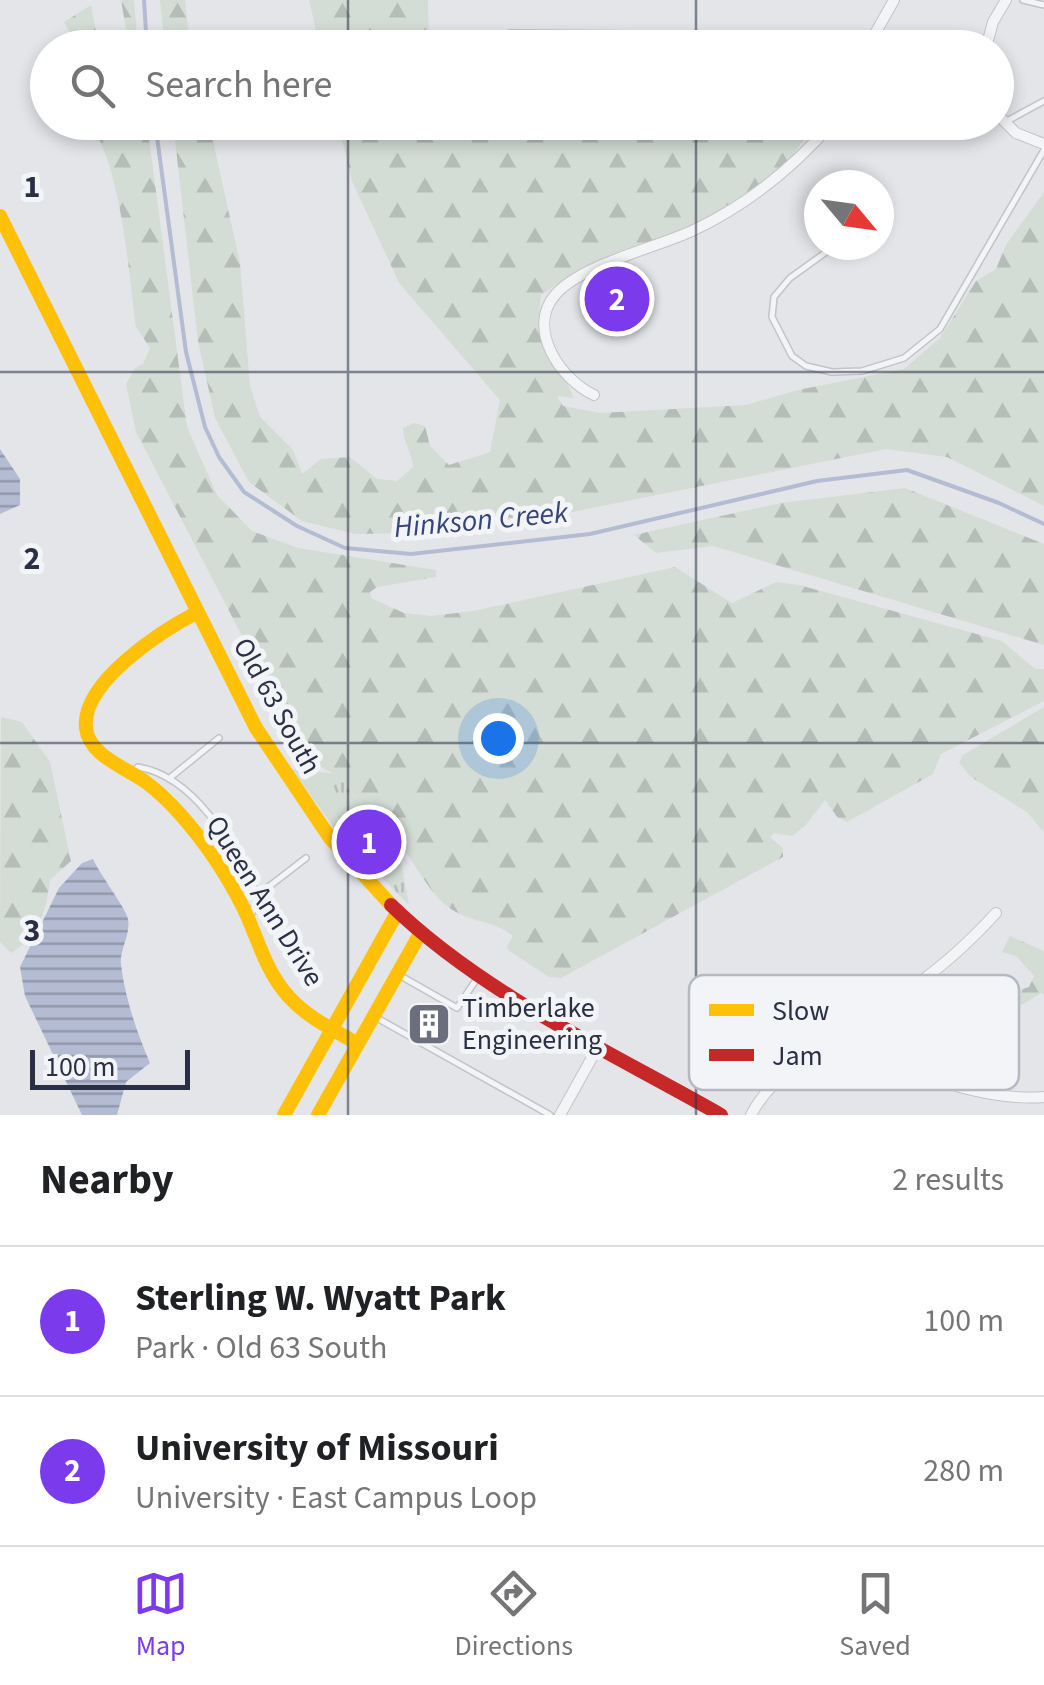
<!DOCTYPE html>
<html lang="en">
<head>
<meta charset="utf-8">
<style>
	:root { --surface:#fff; --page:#f6f6f6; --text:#202124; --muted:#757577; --line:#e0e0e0; --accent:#7c3aed }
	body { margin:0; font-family:"Source Sans 3",sans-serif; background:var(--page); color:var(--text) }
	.compass { position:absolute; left:804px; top:170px; width:90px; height:90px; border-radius:50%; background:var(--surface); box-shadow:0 5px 15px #0003; rotate:119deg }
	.scale { position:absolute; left:30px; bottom:25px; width:160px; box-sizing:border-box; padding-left:10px; border:5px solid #2a2f43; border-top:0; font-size:28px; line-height:35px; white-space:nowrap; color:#2a2f43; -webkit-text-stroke:8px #f2f4f8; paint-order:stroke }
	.you { position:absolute; left:498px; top:738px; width:35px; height:35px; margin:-25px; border:8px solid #fff; border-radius:50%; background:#1a73e8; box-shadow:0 0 0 15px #1a73e833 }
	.badge { display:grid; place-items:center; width:65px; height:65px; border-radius:50%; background:var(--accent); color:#fff; font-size:32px; font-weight:700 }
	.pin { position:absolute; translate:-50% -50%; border:5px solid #fff; box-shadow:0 2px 10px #0006 }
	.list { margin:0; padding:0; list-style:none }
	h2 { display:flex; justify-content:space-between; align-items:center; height:130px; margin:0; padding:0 40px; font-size:42px }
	h2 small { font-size:32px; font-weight:400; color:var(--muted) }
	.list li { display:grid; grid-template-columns:65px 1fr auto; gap:30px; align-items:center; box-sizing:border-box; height:150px; padding:0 40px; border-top:2px solid var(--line) }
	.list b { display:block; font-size:38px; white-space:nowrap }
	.list p { margin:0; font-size:32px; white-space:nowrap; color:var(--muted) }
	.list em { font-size:32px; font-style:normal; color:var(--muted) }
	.icon { flex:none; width:55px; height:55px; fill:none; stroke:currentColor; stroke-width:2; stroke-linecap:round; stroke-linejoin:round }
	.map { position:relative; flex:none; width:1044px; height:1115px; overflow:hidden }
	.search { position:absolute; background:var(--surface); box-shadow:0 5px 15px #0003; left:30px; right:30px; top:30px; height:110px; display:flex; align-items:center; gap:25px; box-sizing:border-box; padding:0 35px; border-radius:55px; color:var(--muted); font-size:38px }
	.sheet { height:430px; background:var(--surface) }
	nav { display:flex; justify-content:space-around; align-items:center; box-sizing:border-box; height:140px; border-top:2px solid var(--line); background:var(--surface); font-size:28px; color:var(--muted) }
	nav a { display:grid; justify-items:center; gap:5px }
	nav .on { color:var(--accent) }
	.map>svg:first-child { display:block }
</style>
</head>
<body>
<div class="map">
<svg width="1044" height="1115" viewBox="0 0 1044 1115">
	<defs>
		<pattern id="grass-tufts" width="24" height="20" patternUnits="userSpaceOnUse" patternTransform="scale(2.5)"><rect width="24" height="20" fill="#d3dcd5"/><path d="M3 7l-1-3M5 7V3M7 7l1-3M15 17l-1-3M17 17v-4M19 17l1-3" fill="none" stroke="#b5bdb8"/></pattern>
		<pattern id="forest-firs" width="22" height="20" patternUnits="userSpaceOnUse" patternTransform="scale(2.5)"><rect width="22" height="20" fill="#d3dcd5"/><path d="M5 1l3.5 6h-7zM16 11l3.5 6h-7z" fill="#b5bdb8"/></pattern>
		<pattern id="water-rules" width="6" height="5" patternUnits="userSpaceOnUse" patternTransform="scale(2.5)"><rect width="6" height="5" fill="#b3bcd3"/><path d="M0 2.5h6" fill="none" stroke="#9299ad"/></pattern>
	</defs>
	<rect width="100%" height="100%" fill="#e4e5e9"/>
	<path fill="url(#grass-tufts)" d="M292,769L337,774L399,851L409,905L337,832Z"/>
	<path fill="url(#forest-firs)" d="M121,0H134L138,47H129Z
		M160,0H185L190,47H165Z
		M309,0H428L429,47H320Z
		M91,5L99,47H78L64,22Z
		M89,123H147L187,427L217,495L252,531L298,548L436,570V577L377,587L370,592L371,598L404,613L431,616L473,611L675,567L732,603L776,582L799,585L1002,641L1035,669H1044V701L941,754L933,774L847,822L838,818L825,800L805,826L792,836L774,833L770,837L783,848V857L561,978L549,977L508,950L507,946L513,936C495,921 476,923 456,912C433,900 417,867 401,845L385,842C373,823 353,787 335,775C326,769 322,769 315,761L239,630L136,432L126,384L135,368L143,364L150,348L136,327C128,271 122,166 89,123Z
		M173,123H209L240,263L250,386L260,417L293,450L302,474L321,459L350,457L377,479L397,481L413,467C412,452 403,442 403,428L414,423L425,426L430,446L449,465L490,452L500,400L399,283L352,181L338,123H815L784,168L694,227L574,273L541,295C538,319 538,342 552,364C560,375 570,384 573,398L557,396L563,406L600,413L746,405L798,390L904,369L940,338L976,281L996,269L1006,245L1044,192V506L947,457L886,449L567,513L415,533L355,534L302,521L249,482L215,418L198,341Z
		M905,488L1044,544V645L713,546L656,553L634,535L781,503Z
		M1044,707V832L1027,812L971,777L959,763L963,755Z
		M1,717L22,722L50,762L71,861L50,880C46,912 39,937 11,953L0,942Z
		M1010,936L1044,951V995L1041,993L1007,1014L974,1021L930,999L917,1044L895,1050L904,997L939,981L956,998L986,999L1029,987L1034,976L1016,956L1002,952Z"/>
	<path fill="url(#water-rules)" d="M0,449L20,479V505L0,514Z
		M93,859C100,875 126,908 128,919C131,935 119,950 121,965C125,998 137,1033 150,1063L126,1082L117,1115H82L25,996L20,967L59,888L82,863Z"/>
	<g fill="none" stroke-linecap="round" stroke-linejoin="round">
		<path stroke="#b3bcd3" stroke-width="4" d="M144,0L147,48
			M155,122L186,352L205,427L219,457L244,492L297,526L345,548L411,554L590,534L817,481L907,470L999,503L1044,524"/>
		<g stroke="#c2c3c7" stroke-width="8">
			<path id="lane" d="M1023,0L1044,5
				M1007,121L1044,101
				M836,245L790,278L774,297L772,317L792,356L806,366L832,372L862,371L904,358L940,329L1044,150
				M132,772L138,767C197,777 232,846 258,895L252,913
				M171,777L219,738
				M258,895L306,858
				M399,975L457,1008L478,977
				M377,1018L550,1115"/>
		</g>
		<g stroke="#c2c3c7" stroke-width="12">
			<path id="street" d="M494,48L510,35L631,36L645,38L658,48
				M867,48L894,0
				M986,48L993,22L1006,0
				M996,113L1016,133L1044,144
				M594,395C561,380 526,329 555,295C582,264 656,248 694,230C749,204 793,168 833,122
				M854,1026C864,1037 874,1049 888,1057C928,1082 997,1101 1044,1097
				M560,1115L599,1045
				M751,1115C781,1057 868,1018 921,981C949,961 973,938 996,913"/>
		</g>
		<use href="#lane" stroke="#f3f4f6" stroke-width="5"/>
		<use href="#street" stroke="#f3f4f6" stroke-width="10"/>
		<path stroke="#ffc107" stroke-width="14" d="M0,216L256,728L330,838L391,905
			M198,612C163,630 81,682 86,728C89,756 127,768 147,783C159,792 170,803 180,814C205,842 227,875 244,909C258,939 266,972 289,997C308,1018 334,1030 358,1044
			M284,1115L398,911
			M318,1115L421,932"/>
		<path stroke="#c62828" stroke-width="14" d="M391,905C484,995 609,1051 721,1115"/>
	</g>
	<path fill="none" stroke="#2a2f43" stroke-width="2.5" stroke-opacity="0.55" d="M348,0V48M696,0V48M348,122V1115M696,122V1115M0,372H1044M0,743H1044"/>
	<defs>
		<g id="building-square" transform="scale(2.25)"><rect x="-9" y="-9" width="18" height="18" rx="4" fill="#6b6f7d" stroke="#f2f4f8"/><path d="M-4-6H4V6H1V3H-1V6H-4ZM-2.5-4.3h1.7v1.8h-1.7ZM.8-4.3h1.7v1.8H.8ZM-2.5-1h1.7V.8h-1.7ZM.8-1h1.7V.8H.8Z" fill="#fff"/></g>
	</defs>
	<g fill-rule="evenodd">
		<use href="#building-square" x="429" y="1024"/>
	</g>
	<g text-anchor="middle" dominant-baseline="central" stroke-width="10" stroke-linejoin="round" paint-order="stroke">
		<g font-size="28" fill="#2a2f43" stroke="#f2f4f8">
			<text transform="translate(277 706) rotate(61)">Old 63 South</text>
			<text transform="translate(265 901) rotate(58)">Queen Ann Drive</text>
		</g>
		<g font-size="28" fill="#2a2f43" stroke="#f2f4f8" text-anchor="start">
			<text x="462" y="1008">Timberlake<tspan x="462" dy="32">Engineering</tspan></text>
		</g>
		<g font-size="30" font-style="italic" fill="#354577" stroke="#f2f4f8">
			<text transform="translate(481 520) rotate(-5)">Hinkson Creek</text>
		</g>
	</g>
	<rect x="689" y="975" width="330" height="115" rx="15" fill="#f2f4f8" stroke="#b6b9c2" stroke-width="2.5"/>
	<rect x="709" y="1004" width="45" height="12" fill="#ffc107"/>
	<rect x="709" y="1049" width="45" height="12" fill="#c62828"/>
	<g font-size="28" fill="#2a2f43">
		<text x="772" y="1020">Slow</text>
		<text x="772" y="1065">Jam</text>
	</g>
	<g font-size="32" text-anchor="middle" font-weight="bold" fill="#2a2f43" stroke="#f2f4f8" stroke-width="10" stroke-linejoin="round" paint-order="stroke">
		<text x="32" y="197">1</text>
		<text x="32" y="569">2</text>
		<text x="32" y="941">3</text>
	</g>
</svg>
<svg class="compass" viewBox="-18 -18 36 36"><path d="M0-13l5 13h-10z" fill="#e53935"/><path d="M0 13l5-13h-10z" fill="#757577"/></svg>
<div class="scale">100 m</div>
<div class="you"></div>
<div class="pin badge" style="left:369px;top:842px">1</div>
<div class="pin badge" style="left:617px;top:299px">2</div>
<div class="search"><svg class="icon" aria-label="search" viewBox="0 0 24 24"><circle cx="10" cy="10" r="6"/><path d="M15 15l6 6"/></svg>Search here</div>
</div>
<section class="sheet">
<h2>Nearby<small>2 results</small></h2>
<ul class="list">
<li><span class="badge">1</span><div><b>Sterling W. Wyatt Park</b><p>Park · Old 63 South</p></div><em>100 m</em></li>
<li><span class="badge">2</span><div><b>University of Missouri</b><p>University · East Campus Loop</p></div><em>280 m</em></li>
</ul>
</section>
<nav>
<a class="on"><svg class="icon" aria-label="map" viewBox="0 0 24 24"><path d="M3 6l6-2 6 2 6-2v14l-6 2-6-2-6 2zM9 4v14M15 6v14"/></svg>Map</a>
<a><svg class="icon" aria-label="directions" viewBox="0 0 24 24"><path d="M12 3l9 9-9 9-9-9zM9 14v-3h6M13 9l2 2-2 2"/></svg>Directions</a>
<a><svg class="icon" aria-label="saved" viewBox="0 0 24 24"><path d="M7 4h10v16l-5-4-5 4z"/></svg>Saved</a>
</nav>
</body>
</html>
